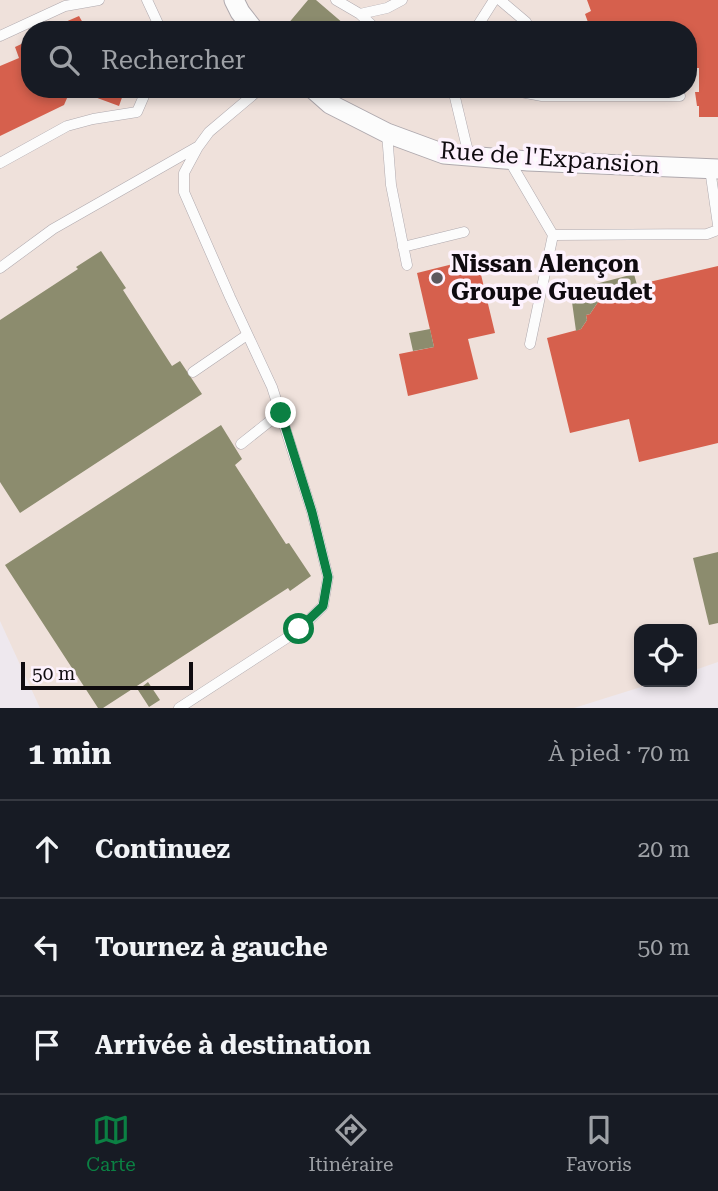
<!DOCTYPE html>
<html lang="fr">
<head>
<meta charset="utf-8">
<style>
	:root { --surface:#171b24; --page:#20242c; --text:#f1f3f6; --muted:#9ea1a6; --line:#363941; --accent:#0b8043 }
	body { margin:0; font-family:"Roboto Serif",serif; background:var(--page); color:var(--text) }
	.controls { position:absolute; right:21px; bottom:21px; display:grid; overflow:hidden; border-radius:14px; box-shadow:0 4px 10px #0003 }
	.controls button { width:63px; height:63px; display:grid; place-items:center; padding:0; border:0; border-bottom:2px solid var(--line); background:var(--surface); color:var(--text); font:35px sans-serif }
	.scale { position:absolute; left:21px; bottom:18px; width:172px; box-sizing:border-box; padding-left:7px; border:4px solid #0f0b0f; border-top:0; font-size:19px; line-height:24px; white-space:nowrap; color:#0f0b0f; -webkit-text-stroke:5px #fdf2fd; paint-order:stroke }
	.stop { position:absolute; width:21px; height:21px; margin:-16px; border:5px solid #0b8043; border-radius:50%; background:#fff }
	.stop.end { background:#0b8043; border-color:#fff; box-shadow:0 2px 7px #0008 }
	.list { margin:0; padding:0; list-style:none }
	h2 { display:flex; justify-content:space-between; align-items:center; height:91px; margin:0; padding:0 28px; font-size:30px }
	h2 small { font-size:23px; font-weight:400; color:var(--muted) }
	.list li { display:grid; grid-template-columns:46px 1fr auto; gap:21px; align-items:center; box-sizing:border-box; height:98px; padding:0 28px; border-top:2px solid var(--line) }
	.list b { display:block; font-size:26px; white-space:nowrap }
	.list em { font-size:23px; font-style:normal; color:var(--muted) }
	.icon { flex:none; width:38px; height:38px; fill:none; stroke:currentColor; stroke-width:2; stroke-linecap:round; stroke-linejoin:round }
	.map { position:relative; flex:none; width:718px; height:708px; overflow:hidden }
	.search { position:absolute; background:var(--surface); box-shadow:0 4px 10px #0003; left:21px; right:21px; top:21px; height:77px; display:flex; align-items:center; gap:18px; box-sizing:border-box; padding:0 24px; border-radius:28px; color:var(--muted); font-size:26px }
	.sheet { height:385px; background:var(--surface) }
	nav { display:flex; justify-content:space-around; align-items:center; box-sizing:border-box; height:98px; border-top:2px solid var(--line); background:var(--surface); font-size:19px; color:var(--muted) }
	nav a { display:grid; justify-items:center; gap:4px }
	nav .on { color:var(--accent) }
	.map>svg:first-child { display:block }
</style>
</head>
<body>
<div class="map">
<svg width="718" height="708" viewBox="0 0 718 708">
	<rect width="100%" height="100%" fill="#eee8ee"/>
	<path fill="#efe1db" fill-rule="evenodd" d="M0,0H718V662L692,671V629H639V682H657L574,708H40L0,621ZM30,30H688V89H30Z"/>
	<path fill="#d6604d" d="M587,0H718V117H699V106H697L695,92H699V68H688V30H599L595,22L589,25L585,14L591,11Z
		M79,16L87,30H47Z
		M30,40V89H71L64,105L0,136V66L19,58L15,47Z
		M73,89H125L119,106Z
		M477,258L495,333L468,339L478,379L408,396L399,354L434,347L417,273Z
		M718,266V443L639,462L629,419L570,433L547,338L581,329L587,320L586,315L590,314L602,296V293Z"/>
	<path fill="#8c8c6e" d="M308,0H316L351,30H293L287,25Z
		M101,251L126,288L123,290L172,366L180,361L202,394L20,513L0,482V320L78,269L76,267Z
		M634,274L637,285L602,293V296L590,314L586,315L587,320L581,329L576,331L572,302V297L577,291L584,287Z
		M430,329L434,347L413,351L409,333Z
		M221,425L242,459L235,465L286,544L289,543L311,576L290,591L288,588L103,708H98L5,565Z
		M718,552V623L709,625L693,558Z
		M148,682L160,700L149,707L138,690Z"/>
	<g fill="none" stroke-linecap="round" stroke-linejoin="round">
		<g stroke="#afa9ae" stroke-width="11">
			<path id="lane" d="M147,0L161,30
				M336,0L360,14L387,8L402,0
				M500,0L526,22L530,30
				M360,14L377,30
				M475,30L494,0
				M0,36L65,6L99,0
				M453,89L469,156
				M504,89L542,96
				M542,89V96H680
				M387,133L391,185L407,265
				M509,160L553,235L707,234L718,230
				M0,163L67,126L93,119L137,112L147,89
				M710,169L718,225
				M403,247L464,232
				M0,268L53,229L197,147
				M530,344L553,235
				M193,372L247,335
				M241,444L280,413
				M179,708L299,630L323,606L328,577L312,512L272,387L230,297L184,192V173L198,147L209,132L260,89"/>
		</g>
		<g stroke="#afa9ae" stroke-width="21">
			<path id="street" d="M234,0L240,12L254,30
				M313,89L330,104L387,133L444,154L528,161L718,169"/>
		</g>
		<use href="#lane" stroke="#fcfcfc" stroke-width="10"/>
		<use href="#street" stroke="#fcfcfc" stroke-width="19"/>
	</g>
	<g fill="none" stroke-linecap="round" stroke-linejoin="round">
		<path stroke="#0b8043" stroke-width="9" d="M281,413L312,512L328,577L323,606L299,629"/>
	</g>
	<circle fill="#5d585d" stroke="#fdf2fd" stroke-width="2.5" cx="437" cy="278" r="7"/>
	<g text-anchor="middle" dominant-baseline="central" stroke-width="7" stroke-linejoin="round" paint-order="stroke">
		<g font-size="24" fill="#0f0b0f" stroke="#fdf2fd">
			<text transform="translate(550 158) rotate(4)">Rue de l'Expansion</text>
		</g>
		<g font-size="24" font-weight="bold" fill="#0f0b0f" stroke="#fdf2fd" text-anchor="start">
			<text x="451" y="264">Nissan Alençon<tspan x="451" dy="28">Groupe Gueudet</tspan></text>
		</g>
	</g>
</svg>
<div class="controls">
<button><svg class="icon" aria-label="locate" viewBox="0 0 24 24"><circle cx="12" cy="12" r="6"/><path d="M12 2v4M12 18v4M2 12h4M18 12h4"/></svg></button>
</div>
<div class="scale">50 m</div>
<div class="stop" style="left:299px;top:629px"></div>
<div class="stop end" style="left:281px;top:413px"></div>
<div class="search"><svg class="icon" aria-label="search" viewBox="0 0 24 24"><circle cx="10" cy="10" r="6"/><path d="M15 15l6 6"/></svg>Rechercher</div>
</div>
<section class="sheet">
<h2>1 min<small>À pied · 70 m</small></h2>
<ul class="list">
<li><svg class="icon" aria-label="ahead" viewBox="0 0 24 24"><path d="M12 20V5M6 11l6-6 6 6"/></svg><div><b>Continuez</b></div><em>20 m</em></li>
<li><svg class="icon" aria-label="left" viewBox="0 0 24 24"><path d="M17 20v-9H6M10 6l-5 5 5 5"/></svg><div><b>Tournez à gauche</b></div><em>50 m</em></li>
<li><svg class="icon" aria-label="arrive" viewBox="0 0 24 24"><path d="M6 21V4h12l-3 4 3 4H6"/></svg><div><b>Arrivée à destination</b></div></li>
</ul>
</section>
<nav>
<a class="on"><svg class="icon" aria-label="map" viewBox="0 0 24 24"><path d="M3 6l6-2 6 2 6-2v14l-6 2-6-2-6 2zM9 4v14M15 6v14"/></svg>Carte</a>
<a><svg class="icon" aria-label="directions" viewBox="0 0 24 24"><path d="M12 3l9 9-9 9-9-9zM9 14v-3h6M13 9l2 2-2 2"/></svg>Itinéraire</a>
<a><svg class="icon" aria-label="saved" viewBox="0 0 24 24"><path d="M7 4h10v16l-5-4-5 4z"/></svg>Favoris</a>
</nav>
</body>
</html>
